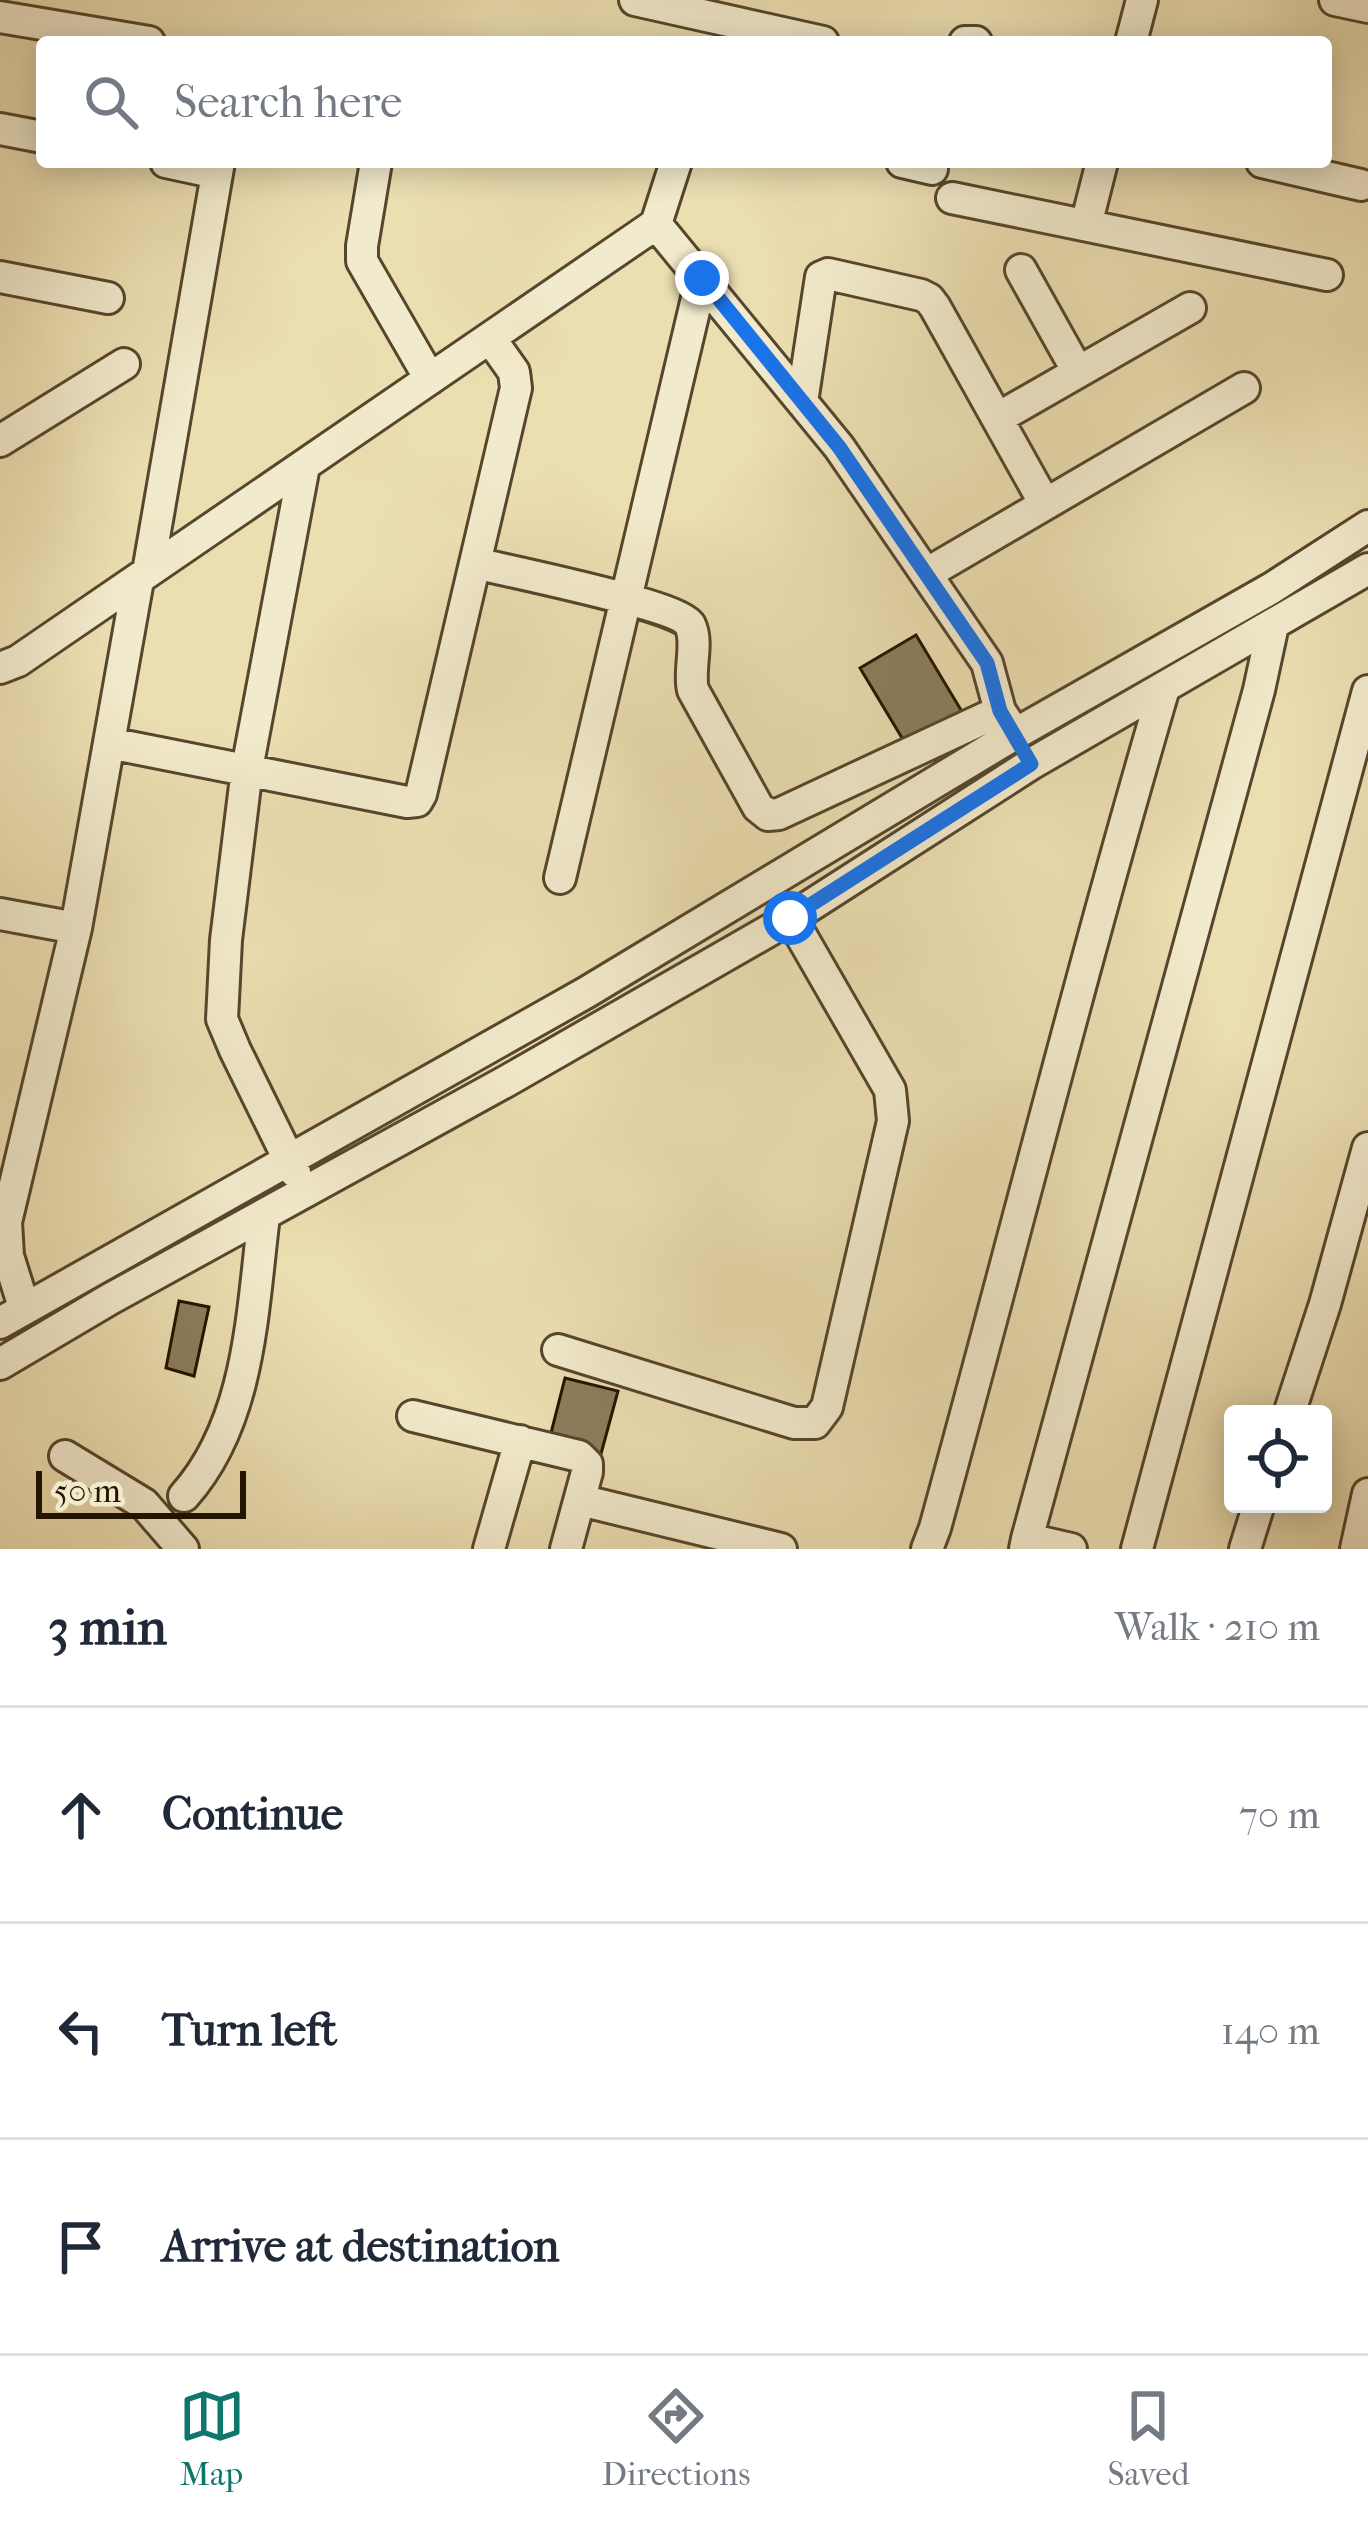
<!DOCTYPE html>
<html lang="en">
<head>
<meta charset="utf-8">
<style>
	:root { --surface:#fff; --page:#f2f2f3; --text:#1f2937; --muted:#747a83; --line:#e0e1e3; --accent:#0f766e }
	body { margin:0; font-family:"IM FELL French Canon",serif; background:var(--page); color:var(--text) }
	.controls { position:absolute; right:36px; bottom:36px; display:grid; overflow:hidden; border-radius:12px; box-shadow:0 6px 30px #0003 }
	.controls button { width:108px; height:108px; display:grid; place-items:center; padding:0; border:0; border-bottom:3px solid var(--line); background:var(--surface); color:var(--text); font:60px sans-serif }
	.scale { position:absolute; left:36px; bottom:30px; width:210px; box-sizing:border-box; padding-left:12px; border:6px solid #251400; border-top:0; font-size:33px; line-height:42px; white-space:nowrap; color:#251400; -webkit-text-stroke:9px #f2eacc; paint-order:stroke }
	.stop { position:absolute; width:36px; height:36px; margin:-27px; border:9px solid #1a73e8; border-radius:50%; background:#fff }
	.stop.end { background:#1a73e8; border-color:#fff; box-shadow:0 3px 12px #0008 }
	.list { margin:0; padding:0; list-style:none }
	h2 { display:flex; justify-content:space-between; align-items:center; height:156px; margin:0; padding:0 48px; font-size:51px }
	h2 small { font-size:39px; font-weight:400; color:var(--muted) }
	.list li { display:grid; grid-template-columns:78px 1fr auto; gap:36px; align-items:center; box-sizing:border-box; height:216px; padding:0 48px; border-top:3px solid var(--line) }
	.list b { display:block; font-size:45px; white-space:nowrap }
	.list em { font-size:39px; font-style:normal; color:var(--muted) }
	.icon { flex:none; width:66px; height:66px; fill:none; stroke:currentColor; stroke-width:2; stroke-linecap:round; stroke-linejoin:round }
	.map { position:relative; flex:none; width:1368px; height:1549px; overflow:hidden }
	.search { position:absolute; background:var(--surface); box-shadow:0 6px 30px #0003; left:36px; right:36px; top:36px; height:132px; display:flex; align-items:center; gap:30px; box-sizing:border-box; padding:0 42px; border-radius:12px; color:var(--muted); font-size:45px }
	.sheet { height:804px; background:var(--surface) }
	nav { display:flex; justify-content:space-around; align-items:center; box-sizing:border-box; height:168px; border-top:3px solid var(--line); background:var(--surface); font-size:33px; color:var(--muted) }
	nav a { display:grid; justify-items:center; gap:6px }
	nav .on { color:var(--accent) }
	.map>svg:first-child { display:block }
</style>
</head>
<body>
<div class="map">
<svg width="1368" height="1549" viewBox="0 0 1368 1549">
	<rect width="100%" height="100%" fill="#ebdeb1"/>
	<filter id="stains"><feTurbulence type="fractalNoise" baseFrequency=".00167" numOctaves="4"/><feColorMatrix values="0 0 0 0 .2 0 0 0 0 .09 0 0 0 0 .02 0 0 0 .5 -.17"/></filter>
	<radialGradient id="worn" r=".72"><stop offset=".6" stop-color="#630" stop-opacity="0"/><stop offset="1" stop-color="#630" stop-opacity=".3"/></radialGradient>
	<path fill="#8c7d5c" stroke="#251400" stroke-width="3" d="M916,635L964,715L908,748L860,668Z
		M179,1301L209,1307L194,1376L166,1368Z
		M565,1378L618,1391L601,1454L549,1441Z"/>
	<g fill="none" stroke-linecap="round" stroke-linejoin="round">
		<g stroke="#56462c" stroke-width="36">
			<path id="minor" d="M635,0L823,42
				M1335,0L1368,7
				M0,17L149,42
				M965,42H976
				M1131,42L1142,0
				M0,129L42,137
				M166,162L217,173
				M376,162L362,246V261L430,379
				M902,162L932,169
				M1262,162L1361,185
				M952,198L1327,275
				M656,224L839,447L987,663L1000,711L1010,726
				M1086,225L1102,162
				M1021,270L1078,372
				M0,277L108,298
				M802,402L821,277L828,274L921,295L929,299L935,307L1045,504
				M998,418L1190,308
				M0,441L124,364
				M475,563C507,571 678,605 690,625C699,643 688,670 693,690L758,807L768,815L779,814L1000,711
				M148,572L219,162
				M926,574L1244,388
				M0,668L18,661L656,224L676,162
				M109,743L407,802L417,801L421,794L516,388L514,372L490,338
				M560,878L702,277
				M0,914L76,928
				M295,1172L235,1050L222,1019L226,940L247,769L304,466
				M24,1307L8,1256L6,1222L76,928L138,580
				M0,1323L587,992L1015,734L1272,588L1368,526
				M558,1350L794,1423H815L827,1407L893,1121L890,1090L791,918
				M0,1364L110,1299L505,1082L791,918L1031,764L1368,569
				M1289,1414L1325,1304L1368,1148
				M413,1416L579,1456L587,1464V1472L566,1549
				M65,1456L144,1504L183,1549
				M184,1496C251,1421 252,1310 264,1216
				M580,1500L781,1549
				M1027,1539L1259,690L1273,625
				M489,1549L520,1441
				M927,1549L935,1528C1012,1248 1082,967 1164,688
				M1025,1549L1027,1539L1071,1549
				M1137,1549L1368,691
				M1245,1549L1259,1504
				M1356,1549L1368,1494"/>
		</g>
		<use href="#minor" stroke="#f2eacc" stroke-width="30"/>
	</g>
	<g fill="none" stroke-linecap="round" stroke-linejoin="round">
		<path stroke="#1a73e8" stroke-width="15" d="M702,278L839,447L987,663L1000,711L1031,764L790,918"/>
	</g>
	<rect width="100%" height="100%" filter="url(#stains)"/>
	<rect width="100%" height="100%" fill="url(#worn)"/>
</svg>
<div class="controls">
<button><svg class="icon" aria-label="locate" viewBox="0 0 24 24"><circle cx="12" cy="12" r="6"/><path d="M12 2v4M12 18v4M2 12h4M18 12h4"/></svg></button>
</div>
<div class="scale">50 m</div>
<div class="stop" style="left:790px;top:918px"></div>
<div class="stop end" style="left:702px;top:278px"></div>
<div class="search"><svg class="icon" aria-label="search" viewBox="0 0 24 24"><circle cx="10" cy="10" r="6"/><path d="M15 15l6 6"/></svg>Search here</div>
</div>
<section class="sheet">
<h2>3 min<small>Walk · 210 m</small></h2>
<ul class="list">
<li><svg class="icon" aria-label="ahead" viewBox="0 0 24 24"><path d="M12 20V5M6 11l6-6 6 6"/></svg><div><b>Continue</b></div><em>70 m</em></li>
<li><svg class="icon" aria-label="left" viewBox="0 0 24 24"><path d="M17 20v-9H6M10 6l-5 5 5 5"/></svg><div><b>Turn left</b></div><em>140 m</em></li>
<li><svg class="icon" aria-label="arrive" viewBox="0 0 24 24"><path d="M6 21V4h12l-3 4 3 4H6"/></svg><div><b>Arrive at destination</b></div></li>
</ul>
</section>
<nav>
<a class="on"><svg class="icon" aria-label="map" viewBox="0 0 24 24"><path d="M3 6l6-2 6 2 6-2v14l-6 2-6-2-6 2zM9 4v14M15 6v14"/></svg>Map</a>
<a><svg class="icon" aria-label="directions" viewBox="0 0 24 24"><path d="M12 3l9 9-9 9-9-9zM9 14v-3h6M13 9l2 2-2 2"/></svg>Directions</a>
<a><svg class="icon" aria-label="saved" viewBox="0 0 24 24"><path d="M7 4h10v16l-5-4-5 4z"/></svg>Saved</a>
</nav>
</body>
</html>
